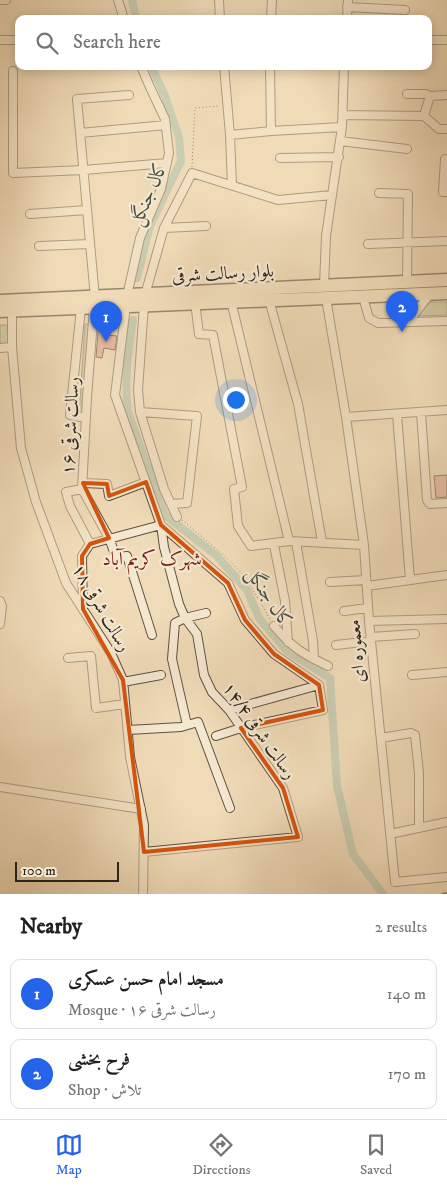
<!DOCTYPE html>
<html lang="en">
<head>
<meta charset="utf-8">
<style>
	:root { --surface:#fff; --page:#f6f6f6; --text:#202124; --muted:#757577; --line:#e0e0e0; --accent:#2563eb }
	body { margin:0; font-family:"IM FELL DW Pica",Amiri,serif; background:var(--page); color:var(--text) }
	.scale { position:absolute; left:15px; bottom:12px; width:104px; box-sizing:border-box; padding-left:5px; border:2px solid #2d251a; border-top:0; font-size:14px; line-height:18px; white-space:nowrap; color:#2d251a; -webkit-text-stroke:4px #f5e8d1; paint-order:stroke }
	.you { position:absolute; left:235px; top:399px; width:18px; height:18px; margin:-12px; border:4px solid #fff; border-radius:50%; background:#1a73e8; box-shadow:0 0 0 8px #1a73e833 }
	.badge { display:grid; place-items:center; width:32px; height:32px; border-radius:50%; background:var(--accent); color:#fff; font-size:16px; font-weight:700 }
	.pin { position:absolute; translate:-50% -41px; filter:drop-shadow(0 1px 2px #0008) }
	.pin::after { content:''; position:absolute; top:26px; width:18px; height:15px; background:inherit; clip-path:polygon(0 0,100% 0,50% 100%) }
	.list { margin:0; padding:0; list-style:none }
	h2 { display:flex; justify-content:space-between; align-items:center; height:65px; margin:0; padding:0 20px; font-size:21px }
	h2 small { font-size:16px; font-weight:400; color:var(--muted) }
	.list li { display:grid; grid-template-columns:32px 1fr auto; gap:15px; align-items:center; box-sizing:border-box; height:70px; margin:0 10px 10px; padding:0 10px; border:1px solid var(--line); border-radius:10px }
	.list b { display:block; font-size:19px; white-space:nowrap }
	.list p { margin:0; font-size:16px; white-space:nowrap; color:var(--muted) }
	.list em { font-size:16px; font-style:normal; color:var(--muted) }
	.icon { flex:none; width:28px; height:28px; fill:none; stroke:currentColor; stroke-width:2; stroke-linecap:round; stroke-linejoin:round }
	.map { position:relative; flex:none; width:447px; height:894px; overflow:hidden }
	.search { position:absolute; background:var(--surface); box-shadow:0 2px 12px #0003; left:15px; right:15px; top:15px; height:55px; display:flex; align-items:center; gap:12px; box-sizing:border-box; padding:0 18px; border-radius:10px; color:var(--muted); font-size:19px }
	.sheet { height:225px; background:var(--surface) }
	nav { display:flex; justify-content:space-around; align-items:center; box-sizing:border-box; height:70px; border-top:1px solid var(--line); background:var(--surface); font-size:14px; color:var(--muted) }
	nav a { display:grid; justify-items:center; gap:2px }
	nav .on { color:var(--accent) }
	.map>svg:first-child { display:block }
</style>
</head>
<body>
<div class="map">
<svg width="447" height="894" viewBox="0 0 447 894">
	<rect width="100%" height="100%" fill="#f0dbb8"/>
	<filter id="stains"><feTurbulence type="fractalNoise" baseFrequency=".004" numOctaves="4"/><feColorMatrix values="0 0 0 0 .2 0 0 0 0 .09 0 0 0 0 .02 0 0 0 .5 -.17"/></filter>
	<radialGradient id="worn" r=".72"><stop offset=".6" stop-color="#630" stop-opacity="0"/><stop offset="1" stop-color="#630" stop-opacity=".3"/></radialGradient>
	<path fill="#b5c193" stroke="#717356" d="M430,302H447V315L418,316Z
		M85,324H89L82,416H79Z
		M0,325H7L8,344L0,345Z"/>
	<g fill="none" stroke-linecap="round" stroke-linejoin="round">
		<path stroke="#9bbca9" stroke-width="8" d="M132,0L136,19
			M137,278L150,226L181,161L179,137L165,96L151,66
			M133,320C128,351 124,381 128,412L165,515L217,556L247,590L259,618L287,651L330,678L337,786L353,854L383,894"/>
	</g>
	<path fill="#db9a8b" stroke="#2d251a" d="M99,322H109L106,335L117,336L115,350L104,348L102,358L96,357Z
		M447,475V497L436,498L434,476Z"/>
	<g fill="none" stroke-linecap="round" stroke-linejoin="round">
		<g stroke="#5e5242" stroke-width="10">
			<path id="street" d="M0,0H6
				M118,0L124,19
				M219,0L220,19
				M347,7L405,10
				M271,19L272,0
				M347,19L348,0
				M0,40H19
				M428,40H447
				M224,66L230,135L232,185
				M270,66L271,131
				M13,71V173L84,170L167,163
				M407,94H426L430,96
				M343,115L424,116
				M424,116L430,96L447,95
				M424,116L439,129H447
				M80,133L166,125
				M230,135L271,131L342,127
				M340,141L407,149
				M280,158L339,157
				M445,159L443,192H447
				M379,193L408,194L407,282
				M30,214L87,210
				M164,228L206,226
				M368,244L447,241
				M39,246L90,244
				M324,286L326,236L342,127L344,66
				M145,295L164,228L192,173L278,200L332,195
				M127,296L140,238L161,189L169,153L165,119L149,85L141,66
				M363,297L369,318L378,323L447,321
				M95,298L77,99L129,95
				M326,298L346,417L364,545L369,621L395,882L447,877
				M269,300L298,404L322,542
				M231,301L289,541
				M195,302L199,334L213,335L242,487L234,489L238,526L251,546L289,541L364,545
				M144,305L138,390L140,412L164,489L177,517
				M126,306L115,395L161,525L164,547L179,604L185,618L197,634L204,675L212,692L229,710L283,788L298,837L144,852
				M81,308L70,415L86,418
				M94,308L87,397L82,489L109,538L116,557L127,556L152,635
				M12,310V347L21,448L36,502L66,583L111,653L123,680L130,757L144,825L143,894
				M408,322L430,294
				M0,348L12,347
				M140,412L197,416L187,503L171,504
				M421,412L427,500L430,504L447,503
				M397,414L410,580
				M346,417L447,410
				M83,483L107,484L109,496L146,482
				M82,489L66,492L70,506L90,544L161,525
				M161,525L228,583L245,620L274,654L319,685L323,710L241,728L216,736
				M296,542L313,641L314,659
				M274,545L285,601L288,642
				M330,582L366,580
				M367,586L447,575
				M0,601L2,606L0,624
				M83,609L82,556L90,544
				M344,611L368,608
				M369,621L447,619
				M274,626C293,648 301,653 328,666
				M371,637L415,634
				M336,645L371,641
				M68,658L91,656L96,708L125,704
				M412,675L447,672
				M123,682L161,675
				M229,710L319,685
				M187,725L172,659L175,623L185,618L206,613
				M128,730L181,727L198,722L230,808
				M381,738L411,733L415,735L419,773V828
				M0,787L141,809
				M390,834L447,822"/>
		</g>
		<g stroke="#2d251a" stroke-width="15">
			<path id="primary" d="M0,301L447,280
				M0,311C149,305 298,300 447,293"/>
		</g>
		<path stroke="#2d251a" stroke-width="1" stroke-dasharray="1 2.5" stroke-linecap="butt" d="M192,167L195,108L219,106
			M182,520L227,558L246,578L270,619"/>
		<use href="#street" stroke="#f5e8d1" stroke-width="8"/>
		<use href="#primary" stroke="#f0dbb8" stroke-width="12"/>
		<path stroke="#2d251a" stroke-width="2" stroke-dasharray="9 9" stroke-linecap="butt" d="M442,894L447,893"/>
	</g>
	<path d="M0 0H447V894H0ZM146,482L161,525L228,583L245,620L274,654L319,685L323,710L241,728L283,788L298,837L144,852L123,680L83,609L82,556L90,544L109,538L83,483L107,484L109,496Z" fill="#f0dbb8" fill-opacity=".55" fill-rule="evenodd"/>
	<path fill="none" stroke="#d5540d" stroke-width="4" stroke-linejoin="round" d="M146,482L161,525L228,583L245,620L274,654L319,685L323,710L241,728L283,788L298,837L144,852L123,680L83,609L82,556L90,544L109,538L83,483L107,484L109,496Z"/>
	<g text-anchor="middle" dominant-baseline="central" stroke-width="4.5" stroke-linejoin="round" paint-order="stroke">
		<g font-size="18" fill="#2d251a" stroke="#f5e8d1">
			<text transform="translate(223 274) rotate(-3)">بلوار رسالت شرقی</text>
			<text transform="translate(71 426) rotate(-87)">رسالت شرقی ۱۶</text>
			<text transform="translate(101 608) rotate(60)">رسالت شرقی ۱۸</text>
			<text transform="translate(357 651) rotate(-95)">معموره ای</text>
			<text transform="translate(259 731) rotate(55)">رسالت شرقی ۱۴/۴</text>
		</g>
		<g font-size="19" font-style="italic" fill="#4e5245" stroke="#f5e8d1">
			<text transform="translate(149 194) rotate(-67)">کال جنگل</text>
			<text transform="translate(269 598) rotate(56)">کال جنگل</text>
		</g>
		<g font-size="19" fill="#7a1f14" stroke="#f5e8d1">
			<text x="152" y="559">شهرک کریم آباد</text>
		</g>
	</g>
	<rect width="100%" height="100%" filter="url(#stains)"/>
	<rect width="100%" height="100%" fill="url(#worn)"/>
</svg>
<div class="scale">100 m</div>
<div class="you"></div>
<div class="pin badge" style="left:106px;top:342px">1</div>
<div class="pin badge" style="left:402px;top:332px">2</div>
<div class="search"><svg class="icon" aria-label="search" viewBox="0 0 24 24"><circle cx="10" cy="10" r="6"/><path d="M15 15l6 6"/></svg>Search here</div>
</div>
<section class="sheet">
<h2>Nearby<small>2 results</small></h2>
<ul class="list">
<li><span class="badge">1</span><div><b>مسجد امام حسن عسکری</b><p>Mosque · رسالت شرقی ۱۶</p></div><em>140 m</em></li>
<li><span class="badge">2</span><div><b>فرح بخشی</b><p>Shop · تلاش</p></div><em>170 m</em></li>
</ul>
</section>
<nav>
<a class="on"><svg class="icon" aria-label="map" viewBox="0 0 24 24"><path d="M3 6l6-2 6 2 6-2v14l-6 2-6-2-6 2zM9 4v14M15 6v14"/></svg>Map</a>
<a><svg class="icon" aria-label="directions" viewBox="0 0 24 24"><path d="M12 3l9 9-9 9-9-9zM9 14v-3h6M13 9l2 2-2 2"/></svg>Directions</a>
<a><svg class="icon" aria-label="saved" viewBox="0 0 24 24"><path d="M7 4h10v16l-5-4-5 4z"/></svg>Saved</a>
</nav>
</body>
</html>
